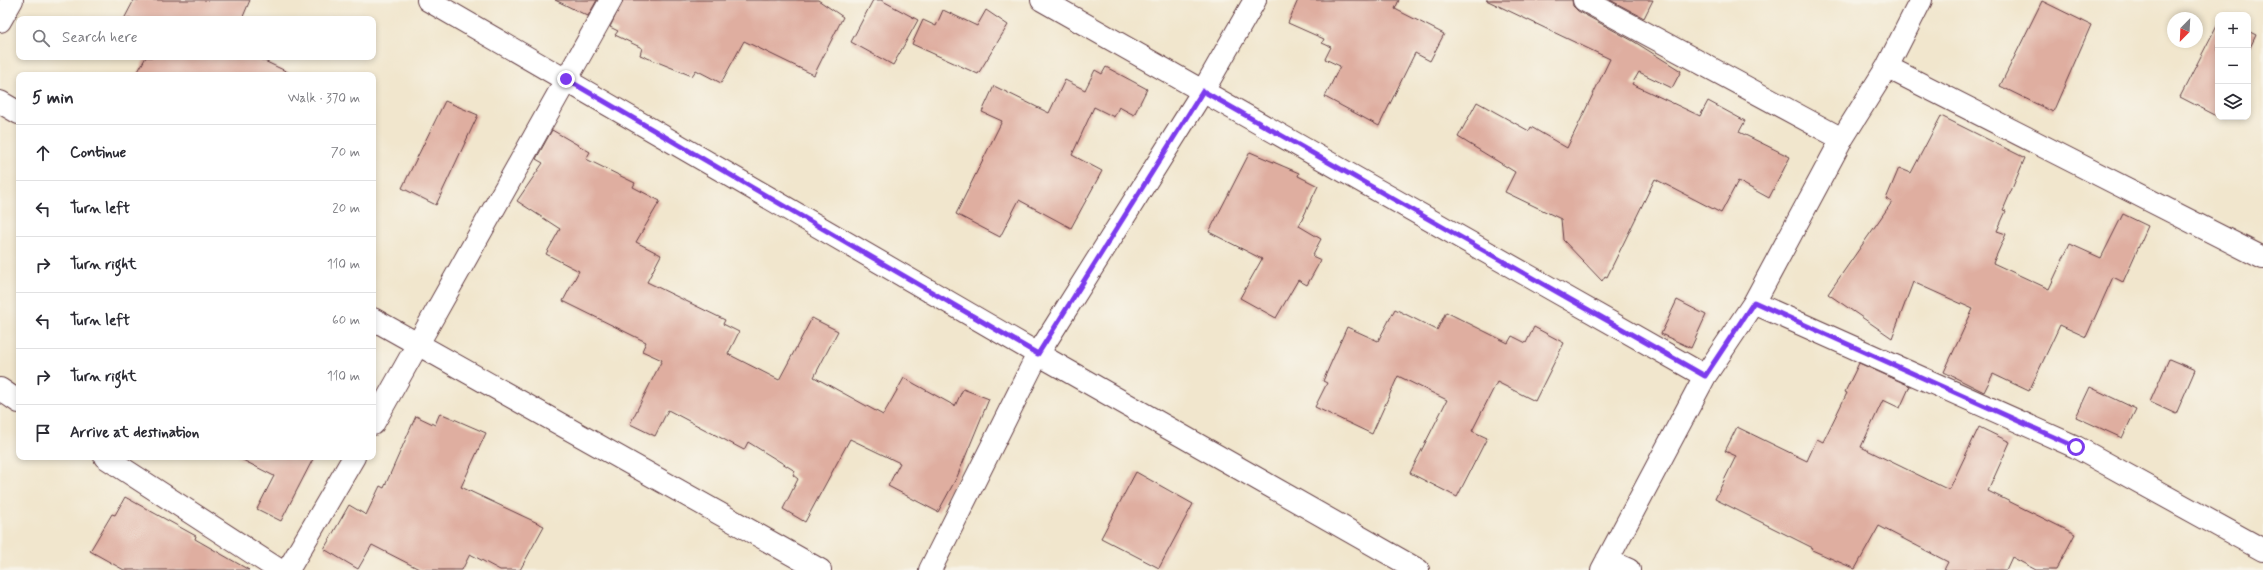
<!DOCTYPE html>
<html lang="en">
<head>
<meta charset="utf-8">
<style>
	:root { --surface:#fff; --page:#f7f7f7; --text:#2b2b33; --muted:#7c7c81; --line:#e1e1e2 }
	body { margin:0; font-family:Mynerve,sans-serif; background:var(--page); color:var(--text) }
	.controls { position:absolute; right:12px; top:12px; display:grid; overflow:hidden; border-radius:8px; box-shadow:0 2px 6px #0003 }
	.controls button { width:36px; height:36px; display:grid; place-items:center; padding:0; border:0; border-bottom:1px solid var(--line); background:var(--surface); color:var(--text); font:20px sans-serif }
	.compass { position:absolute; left:2167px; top:12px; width:36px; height:36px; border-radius:50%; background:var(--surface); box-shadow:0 2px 6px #0003; rotate:204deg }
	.stop { position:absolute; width:12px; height:12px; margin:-9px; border:3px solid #7c3aed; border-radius:50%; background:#fff }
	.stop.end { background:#7c3aed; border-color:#fff; box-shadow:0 1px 4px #0008 }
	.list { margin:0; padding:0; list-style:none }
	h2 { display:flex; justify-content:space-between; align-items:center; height:52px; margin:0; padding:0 16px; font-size:17px }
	h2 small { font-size:13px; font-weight:400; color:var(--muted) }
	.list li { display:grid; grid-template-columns:26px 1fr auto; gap:12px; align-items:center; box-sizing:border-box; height:56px; padding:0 16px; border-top:1px solid var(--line) }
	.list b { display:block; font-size:15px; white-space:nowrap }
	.list em { font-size:13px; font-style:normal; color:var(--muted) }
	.icon { flex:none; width:22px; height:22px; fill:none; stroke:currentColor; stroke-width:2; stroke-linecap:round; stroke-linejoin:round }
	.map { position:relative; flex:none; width:2263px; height:570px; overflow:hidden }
	.search { position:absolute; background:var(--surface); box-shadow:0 2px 6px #0003; left:16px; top:16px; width:360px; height:44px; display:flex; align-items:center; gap:10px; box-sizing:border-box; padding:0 14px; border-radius:8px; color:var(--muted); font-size:15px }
	.panel { position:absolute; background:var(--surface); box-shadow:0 2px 6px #0003; left:16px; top:72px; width:360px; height:388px; border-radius:8px }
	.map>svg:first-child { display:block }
</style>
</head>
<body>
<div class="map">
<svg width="2263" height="570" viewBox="0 0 2263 570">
	<rect width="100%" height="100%" fill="#f7f3e8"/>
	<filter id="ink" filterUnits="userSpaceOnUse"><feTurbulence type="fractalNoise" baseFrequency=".025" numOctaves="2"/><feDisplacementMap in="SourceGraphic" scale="8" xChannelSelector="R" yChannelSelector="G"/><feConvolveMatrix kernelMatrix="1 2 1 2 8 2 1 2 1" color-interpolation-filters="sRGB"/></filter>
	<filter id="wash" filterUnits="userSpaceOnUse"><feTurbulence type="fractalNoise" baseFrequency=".012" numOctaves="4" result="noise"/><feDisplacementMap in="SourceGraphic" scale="16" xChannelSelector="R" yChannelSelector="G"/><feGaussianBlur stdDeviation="0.9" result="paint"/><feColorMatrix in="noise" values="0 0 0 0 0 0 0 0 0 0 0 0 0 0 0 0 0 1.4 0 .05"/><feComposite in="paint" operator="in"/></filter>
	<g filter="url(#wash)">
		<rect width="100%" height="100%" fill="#f1e6cd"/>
		<g id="blocks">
			<path fill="#dfaea0" d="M134,0H250L242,19H124Z
				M555,0H597L588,16Z
				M623,0H818L843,17L814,75L744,41L721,83L696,70L692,76L640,55L642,48L615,35L618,31L610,27Z
				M873,0H881L918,20L893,65L851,42Z
				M1298,0H1399L1395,9L1444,34L1430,61L1415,53L1379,126L1325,97L1340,66L1325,59L1331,47L1322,43L1324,39L1288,23Z
				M1486,0H1572L1573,6L1578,11L1633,41L1681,71L1672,88L1639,72L1632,84L1700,116L1708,101L1745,121L1739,132L1790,157L1769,198L1738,181L1721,213L1655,179L1607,277L1605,276L1602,281L1563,240L1561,219L1505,192L1515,172L1458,137L1477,102L1529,131L1531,127L1567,148L1610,59Z
				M1610,0H1653L1644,18Z
				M2042,1L2091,25L2053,112L2000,86Z
				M943,10L977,26L986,10L1008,25L978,74L912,44L923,20L936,26Z
				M2218,23V115L2217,116L2180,97Z
				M2248,31L2256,35L2248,52Z
				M146,57H256L294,75H136Z
				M1106,67L1147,89L1134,115L1119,107L1114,117L1094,107L1072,155L1102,171L1071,228L1019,200L1000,237L956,214L1002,121L982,112L994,86L1049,113L1065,80L1085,90L1095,70L1102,74Z
				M445,101L478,115L436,205L402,188Z
				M1941,116L2025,158L2003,210L2006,211L1997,231L2006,234L1993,263L2049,289L2070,244L2101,258L2123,214L2148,226L2123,282L2113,277L2086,337L2060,325L2029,391L1993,374L1984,392L1944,372L1973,309L1913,282L1892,338L1828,294L1892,202L1886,199L1899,168L1911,173Z
				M552,130L590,152L586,159L635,183L633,187L660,201L636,242L661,255L647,282L725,320L723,324L739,332L728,354L779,380L812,318L838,331L814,377L883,415L904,378L955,406L963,389L989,399L957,477L938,512L888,486L900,463L850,439L805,522L783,509L798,479L793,475L795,471L748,442L744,450L668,410L655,436L630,424L662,360L642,351L646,342L563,301L579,271L546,254L560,229L517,201L543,163L536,159Z
				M1250,152L1299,173L1298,176L1318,186L1299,226L1321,239L1312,256L1321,260L1307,285L1298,280L1276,318L1240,298L1262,259L1209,232Z
				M1677,300L1706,315L1691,348L1661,334Z
				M1395,309L1437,330L1446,312L1508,343L1512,336L1526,343L1534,327L1564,343L1535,401L1497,382L1472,431L1487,438L1457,497L1410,473L1447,400L1398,376L1372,434L1315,407L1327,383L1323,381L1347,327L1378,341Z
				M2169,359L2195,370L2176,414L2150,402Z
				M1859,363L1910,386L1900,408L1883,400L1861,447L1949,490L1979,427L2010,442L1988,491L2075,534L2056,570H2036L2012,557L2006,570H1944L1948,562L1879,526L1855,569L1812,550L1813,548L1715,499L1736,456L1725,451L1737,427L1807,461L1817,439L1823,442L1847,393L1845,392Z
				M2090,387L2136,409L2122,438L2076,417Z
				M440,413L486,433L461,487L544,526L520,570H500L470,554L462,570H421L372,545L358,569L324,549L349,505L366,515L380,486L384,488L416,416L435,425Z
				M237,457H314L281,521L257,509L274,476Z
				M1136,472L1193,504L1159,568L1101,538Z
				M125,497L196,536L195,539L249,570H124L90,551L112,514L115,515Z"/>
		</g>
	</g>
	<g filter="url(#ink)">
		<use href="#blocks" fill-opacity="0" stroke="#633d43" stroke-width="1"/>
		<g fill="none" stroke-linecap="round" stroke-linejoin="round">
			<g stroke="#633d43" stroke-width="24">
				<path id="minor" d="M428,0L1038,354L1418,570
					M1042,0L1705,376
					M1584,0L1842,139
					M0,21L12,0
					M1887,67L2263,258
					M0,102L19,113
					M1754,303L2076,447L2263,550
					M373,319L820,570
					M0,389L19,402
					M373,424L611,0
					M105,457L279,570
					M1607,560L1629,570
					M288,570L354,457
					M930,570L1038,354L1203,91L1255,0
					M1602,570L1705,376L1754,303L1842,139L1887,67L1921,0"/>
			</g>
			<use href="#minor" stroke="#fff" stroke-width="22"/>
		</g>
	</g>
	<g fill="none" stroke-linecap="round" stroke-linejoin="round" filter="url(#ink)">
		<path stroke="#7c3aed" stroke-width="5" d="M566,79L1038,354L1203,91L1705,376L1754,302L2076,447"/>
	</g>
</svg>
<div class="controls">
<button>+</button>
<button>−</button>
<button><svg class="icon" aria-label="layers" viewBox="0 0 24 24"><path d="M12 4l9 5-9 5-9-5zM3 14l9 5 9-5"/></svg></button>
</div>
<svg class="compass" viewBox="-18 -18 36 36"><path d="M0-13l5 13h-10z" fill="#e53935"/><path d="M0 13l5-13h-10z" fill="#7c7c81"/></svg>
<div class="stop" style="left:2076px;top:447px"></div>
<div class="stop end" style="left:566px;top:79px"></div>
<div class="search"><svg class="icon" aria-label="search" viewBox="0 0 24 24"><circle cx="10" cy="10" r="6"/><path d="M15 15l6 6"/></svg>Search here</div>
<section class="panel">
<h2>5 min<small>Walk · 370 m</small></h2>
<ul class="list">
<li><svg class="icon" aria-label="ahead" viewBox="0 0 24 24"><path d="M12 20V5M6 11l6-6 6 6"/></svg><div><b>Continue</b></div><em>70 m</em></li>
<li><svg class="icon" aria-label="left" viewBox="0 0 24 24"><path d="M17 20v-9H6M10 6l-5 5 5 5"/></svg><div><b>Turn left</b></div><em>20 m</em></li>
<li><svg class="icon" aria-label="right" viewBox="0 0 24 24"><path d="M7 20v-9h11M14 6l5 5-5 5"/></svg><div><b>Turn right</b></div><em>110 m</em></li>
<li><svg class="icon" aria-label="left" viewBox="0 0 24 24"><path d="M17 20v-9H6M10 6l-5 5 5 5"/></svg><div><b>Turn left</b></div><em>60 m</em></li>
<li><svg class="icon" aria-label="right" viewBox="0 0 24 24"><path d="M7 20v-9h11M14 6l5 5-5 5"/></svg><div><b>Turn right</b></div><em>110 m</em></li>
<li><svg class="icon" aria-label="arrive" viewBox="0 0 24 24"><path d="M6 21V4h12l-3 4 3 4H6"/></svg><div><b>Arrive at destination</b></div></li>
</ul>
</section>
</div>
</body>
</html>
